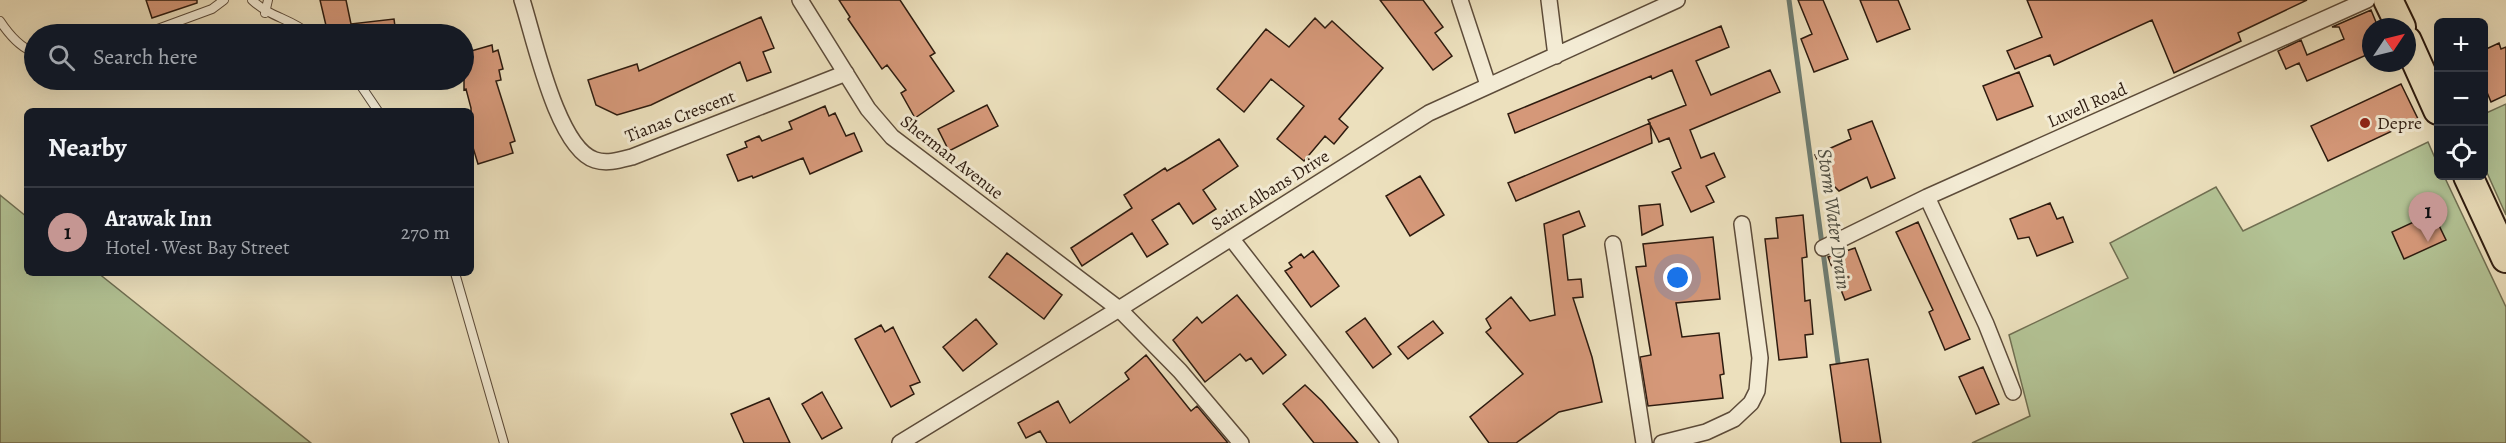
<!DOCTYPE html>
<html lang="en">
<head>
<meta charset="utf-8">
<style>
	:root { --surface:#171b24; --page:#242831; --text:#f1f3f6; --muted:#9ea1a6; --line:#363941; --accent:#c59692 }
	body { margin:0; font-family:Alegreya,serif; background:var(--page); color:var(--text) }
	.controls { position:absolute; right:18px; top:18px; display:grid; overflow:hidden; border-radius:9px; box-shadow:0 6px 24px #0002 }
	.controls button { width:54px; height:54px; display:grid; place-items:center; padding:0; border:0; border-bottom:2px solid var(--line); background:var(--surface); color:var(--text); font:30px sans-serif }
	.compass { position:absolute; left:2362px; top:18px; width:54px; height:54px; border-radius:50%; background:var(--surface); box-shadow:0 6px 24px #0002; rotate:55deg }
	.you { position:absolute; left:1678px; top:278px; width:21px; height:21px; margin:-15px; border:4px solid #fff; border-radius:50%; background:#1a73e8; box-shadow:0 0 0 9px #1a73e833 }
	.badge { display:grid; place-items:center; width:39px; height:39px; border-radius:50%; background:var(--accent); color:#111; font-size:20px; font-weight:700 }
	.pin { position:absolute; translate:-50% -50px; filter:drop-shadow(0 2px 3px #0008) }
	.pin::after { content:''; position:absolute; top:32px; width:21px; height:18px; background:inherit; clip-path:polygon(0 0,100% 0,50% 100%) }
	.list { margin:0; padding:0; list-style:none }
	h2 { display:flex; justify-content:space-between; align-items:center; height:78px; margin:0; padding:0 24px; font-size:26px }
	h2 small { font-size:20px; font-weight:400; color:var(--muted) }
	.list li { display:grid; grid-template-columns:39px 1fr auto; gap:18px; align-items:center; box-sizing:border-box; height:90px; padding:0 24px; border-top:2px solid var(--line) }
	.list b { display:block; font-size:22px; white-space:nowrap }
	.list p { margin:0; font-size:20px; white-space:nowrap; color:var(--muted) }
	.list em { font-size:20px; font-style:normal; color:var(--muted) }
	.icon { flex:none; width:33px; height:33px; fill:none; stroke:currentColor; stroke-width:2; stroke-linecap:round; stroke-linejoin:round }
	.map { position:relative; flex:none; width:2506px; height:443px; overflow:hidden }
	.search { position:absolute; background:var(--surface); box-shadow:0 6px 24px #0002; left:24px; top:24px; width:450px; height:66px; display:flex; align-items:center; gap:15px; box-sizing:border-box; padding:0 21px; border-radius:33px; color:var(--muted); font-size:22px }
	.panel { position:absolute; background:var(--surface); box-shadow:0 6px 24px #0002; left:24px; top:108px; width:450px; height:168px; border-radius:9px }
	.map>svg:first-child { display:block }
</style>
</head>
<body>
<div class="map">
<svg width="2506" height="443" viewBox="0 0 2506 443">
	<rect width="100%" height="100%" fill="#ece0bd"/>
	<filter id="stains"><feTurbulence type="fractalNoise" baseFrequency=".00333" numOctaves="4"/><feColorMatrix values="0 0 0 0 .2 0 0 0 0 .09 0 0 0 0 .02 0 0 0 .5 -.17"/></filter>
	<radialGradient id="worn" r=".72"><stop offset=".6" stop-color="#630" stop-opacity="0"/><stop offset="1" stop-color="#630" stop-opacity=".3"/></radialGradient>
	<path fill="#b3c395" stroke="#706f52" stroke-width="1.5" d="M2506,104V215L2484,166V114Z
		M2428,142L2438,165V176H2444L2506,307V443H1972L2030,416L2009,335L2128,278L2110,243L2216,187L2243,231Z
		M0,195L27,217V273H98L311,443H0Z"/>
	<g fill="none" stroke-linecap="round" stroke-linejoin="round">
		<path stroke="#6e7c71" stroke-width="5" d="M1789,0L1839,370"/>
	</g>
	<path fill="#d59879" stroke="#2d1b0f" stroke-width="1.5" d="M146,0H197V3L152,18Z
		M320,0H346L351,24L394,19L396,34H328Z
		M839,0H900L935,53L930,56L954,91L915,118L901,93L906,90L887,65L882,69L848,19L850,17Z
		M1380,0H1423L1443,27L1435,33L1452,56L1433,70Z
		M1798,0H1823L1848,59L1814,72L1801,39L1812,34Z
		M1860,0H1898L1910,29L1877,42Z
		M2027,0H2307L2238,33L2241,41L2174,73L2152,20L2054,65L2050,55L2015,69L2007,51L2042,37Z
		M2371,10L2378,27H2371V53L2307,81L2299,63L2286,69L2278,51L2301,40L2307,55L2344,39L2339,27H2332Z
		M761,17L774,48L763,52L771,72L747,81L740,62L651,105L617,115L596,105L588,80L637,64L639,71Z
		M1315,18L1325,28L1332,21L1383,68L1339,119L1348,127L1334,144L1325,136L1304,161L1277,139L1304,106L1271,79L1244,112L1217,89L1266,29L1289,47Z
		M1721,26L1729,47L1696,61L1711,95L1770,70L1780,92L1690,130L1701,158L1714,153L1725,177L1706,186L1714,202L1691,212L1672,172L1681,168L1669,138L1659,142L1648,120L1686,105L1672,70L1652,79L1651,76L1515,133L1508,114Z
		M2499,43L2501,49L2506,47V95L2491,102L2484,85V50Z
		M492,45L493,52L498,50L503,69L499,70L501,80L496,81L515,141L510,143L513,153L478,164L471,141V108L466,89L464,90V53Z
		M2019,72L2033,106L1997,120L1983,86Z
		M2401,84L2418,119L2328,161L2311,126Z
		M987,105L998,126L949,151L938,129Z
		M825,106L829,116L835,113L846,136L854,133L862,151L810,174L803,158L753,178L752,176L738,181L727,155L747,147L745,142L759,136L762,141L792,129L789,122Z
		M1872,121L1895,178L1871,188L1867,177L1839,191L1825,177L1815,155L1851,139L1848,130Z
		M1650,123L1652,143L1516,201L1508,183Z
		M1219,139L1238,166L1203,190L1216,209L1193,224L1179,203L1152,220L1168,244L1147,257L1132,233L1082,266L1071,248L1132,208L1124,195L1165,168L1167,171L1184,161Z
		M1420,176L1444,215L1410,236L1386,196Z
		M2050,203L2057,219L2063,217L2073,242L2037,256L2029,237L2018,239L2010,219Z
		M1660,204L1663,225L1642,235L1639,206Z
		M1579,211L1585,226L1563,235L1568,280L1581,279L1583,297L1573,298L1592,357L1602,402L1559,412L1516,443H1489L1470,417L1523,374L1486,332L1491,328L1486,319L1511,297L1530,321L1555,315L1544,224Z
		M2433,213L2446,240L2404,259L2392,232Z
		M1803,215L1807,257L1802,258L1805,301L1810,300L1813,334L1805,335L1807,357L1779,360L1765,239L1778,238L1776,218Z
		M1918,222L1970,339L1945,350L1929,312L1933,310L1896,232Z
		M1713,237L1720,299L1676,303L1682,337L1719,333L1724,374L1720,375L1723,398L1648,406L1640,357L1651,355L1636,267L1646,266L1643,244Z
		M1855,248L1871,290L1845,300L1828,257Z
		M1313,251L1339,286L1311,307L1285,271L1292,267L1289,263L1301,254L1304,258Z
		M1007,253L1062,295L1044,319L989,277Z
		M1237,295L1286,355L1263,374L1251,358L1246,361L1240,354L1205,382L1173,340L1197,317L1202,323Z
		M1365,318L1391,354L1373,368L1346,332Z
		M976,319L997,344L963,371L943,347Z
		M1433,321L1443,333L1408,359L1398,347Z
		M881,325L885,332L893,327L920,382L910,386L914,394L891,407L855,339Z
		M1146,355L1191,411L1197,406L1228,443H1047L1040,431L1026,438L1018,423L1058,401L1070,423L1129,379L1125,373Z
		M1868,359L1881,443H1841L1830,365Z
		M1983,367L1999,404L1976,414L1959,377Z
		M1305,385L1322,401L1358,443H1314L1283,404Z
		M822,392L842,428L822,439L802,404Z
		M769,398L790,443H744L731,414Z"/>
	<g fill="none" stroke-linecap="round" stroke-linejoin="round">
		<g stroke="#5d4c3a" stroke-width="10">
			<path id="lane" d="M252,0C271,18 290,18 309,34
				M265,13L268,0
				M0,21C8,33 21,48 34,52
				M144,34L212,9L224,0
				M357,80L378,111
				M455,273L504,443"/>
		</g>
		<g stroke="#5d4c3a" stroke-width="18">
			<path id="street" d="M522,0C534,37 557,148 595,160C607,164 620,160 632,157L846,73
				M800,0L868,109L892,137L1119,309L1180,371L1241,443
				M1460,0L1488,85
				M1549,0L1556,56
				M1927,197L1986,324L2013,392
				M1231,238L1390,443
				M1613,244L1644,443
				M1823,248L1927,197L2367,0
				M900,443L1119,309L1429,113L1677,0
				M1662,443L1706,432L1734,419L1751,403L1757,391L1760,358L1742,224"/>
		</g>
		<g stroke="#2d1b0f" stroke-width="32">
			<path id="highway" d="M2388,0L2401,27
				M2407,41L2438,110
				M2468,176L2506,258"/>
		</g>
		<use href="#lane" stroke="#f3ebd4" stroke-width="8"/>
		<use href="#street" stroke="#f3ebd4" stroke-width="15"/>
		<use href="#highway" stroke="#ece0bd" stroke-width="28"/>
	</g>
	<circle fill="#8f2418" stroke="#f3ebd4" stroke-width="2" cx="2365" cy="123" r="6"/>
	<g text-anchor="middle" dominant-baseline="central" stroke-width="6" stroke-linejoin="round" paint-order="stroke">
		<g font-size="18" fill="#2d1b0f" stroke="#f3ebd4">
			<text transform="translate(2087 105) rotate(-24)">Luvell Road</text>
			<text transform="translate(680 116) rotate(-21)">Tianas Crescent</text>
			<text transform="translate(952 157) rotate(38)">Sherman Avenue</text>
			<text transform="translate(1270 190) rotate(-32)">Saint Albans Drive</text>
		</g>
		<g font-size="18" fill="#2d1b0f" stroke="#f3ebd4" text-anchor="start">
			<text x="2377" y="123">Depre</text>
		</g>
		<g font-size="20" font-style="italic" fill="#4d4c40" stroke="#f3ebd4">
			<text transform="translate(1834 219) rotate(82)">Storm Water Drain</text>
		</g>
	</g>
	<rect width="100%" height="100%" filter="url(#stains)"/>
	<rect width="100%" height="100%" fill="url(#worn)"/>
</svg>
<div class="controls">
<button>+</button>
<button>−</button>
<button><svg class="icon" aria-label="locate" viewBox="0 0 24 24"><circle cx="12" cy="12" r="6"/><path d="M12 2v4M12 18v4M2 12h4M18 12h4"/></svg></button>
</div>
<svg class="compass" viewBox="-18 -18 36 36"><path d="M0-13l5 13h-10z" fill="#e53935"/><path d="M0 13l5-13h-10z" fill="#9ea1a6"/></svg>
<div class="you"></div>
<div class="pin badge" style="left:2428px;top:242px">1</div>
<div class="search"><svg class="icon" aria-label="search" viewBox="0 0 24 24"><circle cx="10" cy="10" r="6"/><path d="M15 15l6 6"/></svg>Search here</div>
<section class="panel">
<h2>Nearby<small></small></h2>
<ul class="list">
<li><span class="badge">1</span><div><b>Arawak Inn</b><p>Hotel · West Bay Street</p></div><em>270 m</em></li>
</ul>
</section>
</div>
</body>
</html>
